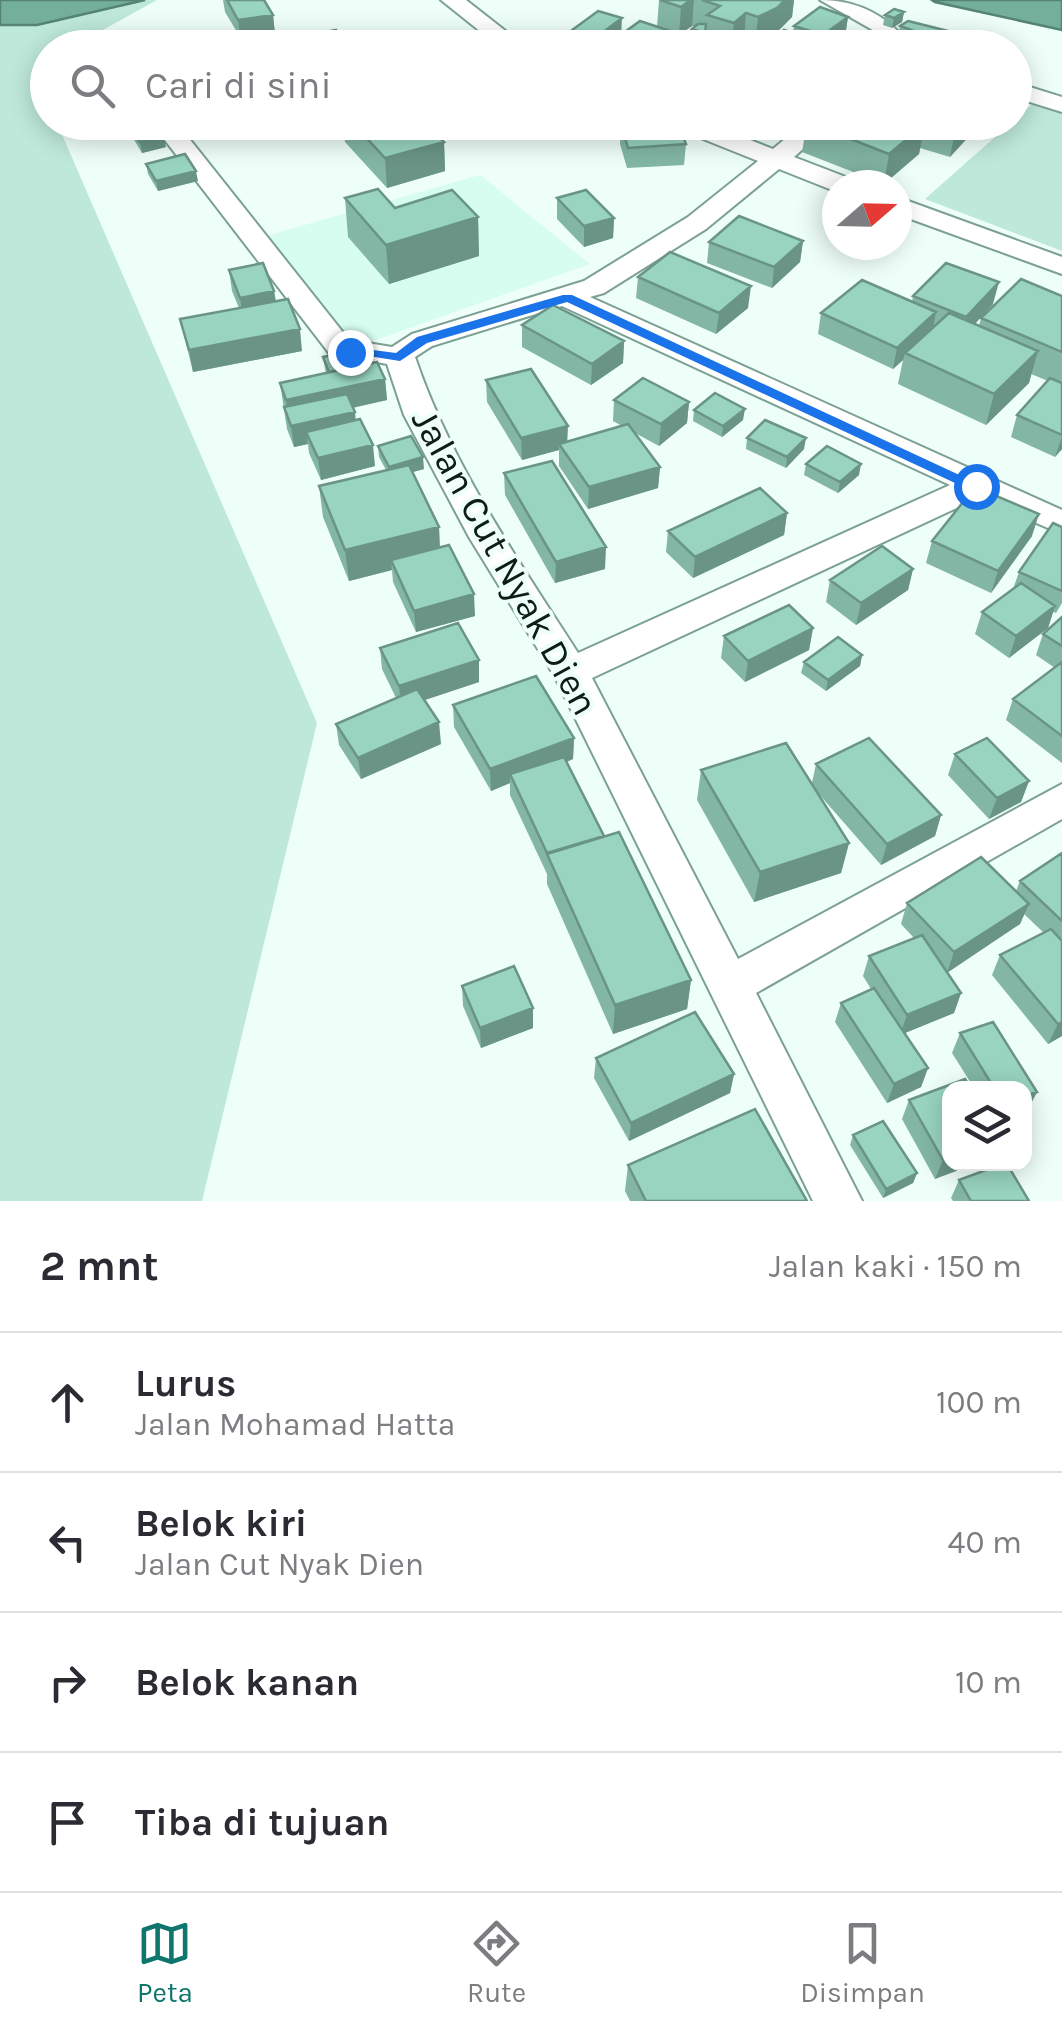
<!DOCTYPE html>
<html lang="id">
<head>
<meta charset="utf-8">
<style>
	:root { --surface:#fff; --page:#f7f7f7; --text:#2b2b33; --muted:#7c7c81; --line:#e1e1e2; --accent:#0f766e }
	body { margin:0; font-family:Karla,sans-serif; background:var(--page); color:var(--text) }
	.controls { position:absolute; right:30px; bottom:30px; display:grid; overflow:hidden; border-radius:20px; box-shadow:0 5px 25px #0003 }
	.controls button { width:90px; height:90px; display:grid; place-items:center; padding:0; border:0; border-bottom:2px solid var(--line); background:var(--surface); color:var(--text); font:50px sans-serif }
	.compass { position:absolute; left:822px; top:170px; width:90px; height:90px; border-radius:50%; background:var(--surface); box-shadow:0 5px 25px #0003; rotate:70deg }
	.stop { position:absolute; width:30px; height:30px; margin:-22px; border:8px solid #1a73e8; border-radius:50%; background:#fff }
	.stop.end { background:#1a73e8; border-color:#fff; box-shadow:0 2px 10px #0008 }
	.list { margin:0; padding:0; list-style:none }
	h2 { display:flex; justify-content:space-between; align-items:center; height:130px; margin:0; padding:0 40px; font-size:42px }
	h2 small { font-size:32px; font-weight:400; color:var(--muted) }
	.list li { display:grid; grid-template-columns:65px 1fr auto; gap:30px; align-items:center; box-sizing:border-box; height:140px; padding:0 40px; border-top:2px solid var(--line) }
	.list b { display:block; font-size:38px; white-space:nowrap }
	.list p { margin:0; font-size:32px; white-space:nowrap; color:var(--muted) }
	.list em { font-size:32px; font-style:normal; color:var(--muted) }
	.icon { flex:none; width:55px; height:55px; fill:none; stroke:currentColor; stroke-width:2; stroke-linecap:round; stroke-linejoin:round }
	.map { position:relative; flex:none; width:1062px; height:1201px; overflow:hidden }
	.search { position:absolute; background:var(--surface); box-shadow:0 5px 25px #0003; left:30px; right:30px; top:30px; height:110px; display:flex; align-items:center; gap:25px; box-sizing:border-box; padding:0 35px; border-radius:55px; color:var(--muted); font-size:38px }
	.sheet { height:690px; background:var(--surface) }
	nav { display:flex; justify-content:space-around; align-items:center; box-sizing:border-box; height:140px; border-top:2px solid var(--line); background:var(--surface); font-size:28px; color:var(--muted) }
	nav a { display:grid; justify-items:center; gap:5px }
	nav .on { color:var(--accent) }
	.map>svg:first-child { display:block }
</style>
</head>
<body>
<div class="map">
<svg width="1062" height="1201" viewBox="0 0 1062 1201">
	<rect width="100%" height="100%" fill="#eefef8"/>
	<path fill="#d6fdef" d="M480,175L590,264L353,348L259,238Z"/>
	<path fill="#bee9da" d="M0,0H157L72,47L48,48L47,61L34,69L47,101L48,122L57,123L317,723L202,1201H0Z
		M1038,99L1062,107V251L925,199Z"/>
	<path fill="#74af9b" stroke="#558374" stroke-width="2.5" d="M0,0H145L37,25H0Z
		M932,0H1062V30L935,2Z"/>
	<g fill="none" stroke-linecap="round" stroke-linejoin="round">
		<g stroke="#7ca194" stroke-width="4">
			<path id="minor" d="M441,0H466L527,48H501Z
				M820,0C859,0 889,16 912,48H889L878,33Z
				M257,34L268,41L265,46L222,48L225,43Z
				M1014,82L1062,97V112L1014,97Z
				M151,122H176L349,340L392,347L412,334L584,281L688,217L758,161L673,127L670,122H705L773,149L805,122H833L794,157L851,179L855,185H837V192L779,169L706,229L604,293L590,297L1062,510V534L978,498L592,678L738,959L1062,784V819L756,993L862,1201H813L555,677L469,537L404,415L387,364L329,353ZM562,306L950,485L578,653C517,558 451,464 415,357L432,346Z
				M897,197L1062,257V274L897,214Z"/>
		</g>
		<use href="#minor" fill="#fff" fill-rule="evenodd"/>
	</g>
	<path fill="#83b6a5" fill-rule="evenodd" d="M223,0H264L273,15L275,34L243,40L250,48H212L211,44L240,37L225,12Z
		M659,0H794L792,17L773,36L755,45L744,41L736,48H611L621,47L622,34L657,27ZM692,26H695L692,29L691,38L680,34Z
		M904,12L902,22L892,28L883,25L885,15Z
		M848,17L845,36L830,48H775L777,35L793,32L794,26Z
		M900,26L952,32L950,41L943,46L926,40L920,44L898,36Z
		M343,122H424L444,142L445,171L387,188L345,142Z
		M807,122H982L950,157L920,148L919,154L884,184L802,152Z
		M621,124L686,144L684,165L627,168L620,144Z
		M131,128L166,147L142,153L133,138Z
		M146,164L198,181L158,191L148,174Z
		M345,198L395,208L478,217L479,256L389,284L348,237Z
		M557,198L614,218L613,238L584,247L557,219Z
		M803,241L800,262L772,288L707,263L709,242Z
		M229,270L274,291L276,301L302,351L193,372L180,319L239,308L232,291Z
		M638,277L748,308L716,334L636,298Z
		M913,296L993,304L975,324L979,326L981,318L1062,296V449L1055,457L1011,437L1017,415L1048,381L1031,374L1029,383L986,425L898,384L903,360L893,369L818,334L821,313L912,302Z
		M522,325L624,341L623,363L591,385L522,347Z
		M323,357L364,365L385,379L387,400L353,408L355,420L375,466L321,480L309,453L308,444L294,447L287,429L280,383L326,373Z
		M486,380L568,442L622,426L613,421L614,400L689,402L687,423L659,446L635,433L660,467L658,488L588,509L559,466V450L522,460L487,402Z
		M694,410L743,420L722,437L693,421Z
		M747,438L804,449L786,468L746,449Z
		M378,446L424,469L413,472L439,527L440,548L475,616L416,632L393,582L392,570L349,581L323,517L319,486L386,470L379,457Z
		M806,464L859,475L838,493L804,475Z
		M504,473L605,569L555,583L505,495Z
		M787,513L784,535L693,578L666,552L668,531Z
		M1062,527V603L1056,613L1053,612L1048,628L1009,658L975,634L982,612L1013,589L1019,572Z
		M1032,536L991,593L926,563L932,541Z
		M913,569L908,590L856,625L826,602L830,580Z
		M1062,617V763L1006,720L1013,699L1055,668L1036,655L1043,634Z
		M813,628L809,650L745,682L721,658L724,636Z
		M380,648L479,660V682L424,700L441,744L361,779L339,745L336,724L396,698L382,669Z
		M862,655L860,666L826,691L801,673L804,662Z
		M453,705L574,738L573,759L567,762L604,836L691,980L687,1009L613,1034L547,884V874L510,795V783L491,791L454,727Z
		M955,754L1029,781L1021,802L989,819L948,775Z
		M816,764L941,815L935,836L881,865L818,793L849,843L841,873L754,902L697,800L701,770L812,783Z
		M1062,853V1036L1048,1044L992,975L1000,955L1044,933L1024,914L1020,924L947,972L961,993L954,1013L905,1033L928,1068L921,1087L887,1103L835,1022L841,1003L871,989L863,976L869,956L914,938L901,924L907,903L1016,891L1020,881Z
		M462,986L533,1028L481,1048L463,1006Z
		M960,1033L1037,1092L1027,1111L1024,1088H974L952,1053Z
		M596,1058L734,1074L730,1093L629,1141L594,1078Z
		M909,1100L950,1164L935,1179L902,1119Z
		M853,1135L917,1173L913,1183L883,1198L850,1145Z
		M628,1165L807,1201H630L625,1191Z
		M959,1180L1029,1201H953L951,1198Z"/>
	<path fill="#6a9486" d="M691,0H694L692,26L679,35L681,7Z
		M785,0H794L792,17L773,36L755,45L758,17Z
		M904,12L902,22L892,28L894,18Z
		M746,13L744,41L736,48H731L734,23Z
		M273,15L275,34L241,40L238,20Z
		M848,17L845,36L830,48H817L821,44L823,35Z
		M622,18L621,37L607,48H582Z
		M928,31L926,40L920,44L922,34Z
		M952,32L950,41L943,46L945,36Z
		M968,122H982L950,157L954,137Z
		M925,124L919,154L884,184L889,154Z
		M164,137L166,147L142,153L140,142Z
		M444,142L445,171L387,188L385,158Z
		M196,171L198,181L158,191L156,181Z
		M478,217L479,256L389,284L386,245Z
		M614,218L613,238L584,247V226Z
		M803,241L800,262L772,288L774,267Z
		M999,282L993,304L961,339L966,317Z
		M751,286L748,308L716,334L719,313Z
		M274,291L277,312L243,319L240,298Z
		M936,312L932,334L905,353L903,360L893,369L897,348Z
		M300,329L302,351L193,372L189,350Z
		M624,341L623,363L591,385L592,364Z
		M1038,351L1029,383L986,425L994,394Z
		M385,379L387,400L289,421L286,400Z
		M689,402L687,423L659,446L661,424Z
		M745,409L743,420L722,437L723,426Z
		M355,412L357,434L306,432L308,444L294,447L291,426Z
		M568,426L567,448L559,444V450L522,460L521,438Z
		M1062,436V449L1055,457Z
		M806,438L804,449L786,468L787,457Z
		M373,445L375,466L321,480L318,458Z
		M423,457L424,469L390,478L389,467Z
		M861,464L859,475L838,493L840,482Z
		M660,467L658,488L588,509L589,487Z
		M787,513L784,535L693,578L695,557Z
		M1039,514L1032,536L991,593L998,571Z
		M439,527L440,558L391,560L392,570L349,581L345,550Z
		M606,547L605,569L555,583L556,562Z
		M913,569L908,590L856,625L861,603Z
		M474,594L475,616L416,632L414,611Z
		M1055,606L1048,628L1009,658L1016,636Z
		M813,628L809,650L745,682L748,661Z
		M862,655L860,666L826,691L828,680Z
		M479,660V682L401,708L399,686Z
		M439,722L441,744L361,779L358,758Z
		M574,738L573,759L514,782L510,774V783L491,791L490,769Z
		M1029,781L1021,802L989,819L997,798Z
		M941,815L935,836L881,865L887,844Z
		M849,843L841,873L754,902L760,872Z
		M1029,904L1020,924L947,973L954,952Z
		M691,980L687,1009L613,1034L615,1005Z
		M961,993L954,1013L900,1035L907,1015Z
		M533,1008V1028L481,1048L480,1028Z
		M1062,1022V1036L1048,1044L1058,1024Z
		M928,1068L921,1087L887,1103L894,1084Z
		M734,1074L730,1093L629,1141L631,1123Z
		M1037,1092L1027,1111L1024,1112V1096Z
		M950,1158V1164H975L935,1179L943,1160Z
		M917,1173L913,1183L883,1198L886,1189Z"/>
	<path fill="#98d4c0" stroke="#6a9486" stroke-width="2.5" d="M227,0H264L273,15L238,20Z
		M660,0H691L681,7Z
		M702,0H785L777,8L758,17L746,13L734,23L707,15L720,6Z
		M820,7L848,17L823,35L794,26Z
		M894,9L904,12L894,18L885,15Z
		M598,11L622,18L582,48H564L553,44Z
		M640,21L721,48H664L622,34Z
		M908,21L952,32L945,36L928,31L922,34L900,26Z
		M698,24H706L705,33L692,29Z
		M336,30L347,46L339,48H277L274,42Z
		M784,30L823,42L817,48H775L787,38L777,35Z
		M240,37L250,48H215L211,44Z
		M156,122L164,137L140,142L131,128Z
		M352,122H424L444,142L385,158Z
		M639,122H678L686,144L628,148L621,124Z
		M807,122H920L925,124L889,154Z
		M920,122H968L954,137L924,127L925,124Z
		M185,154L196,171L156,181L146,164Z
		M378,189L395,208L452,190L478,217L386,245L345,198Z
		M586,190L614,218L584,226L557,198Z
		M739,216L803,241L774,267L709,242Z
		M670,252L751,286L719,313L638,277Z
		M263,263L274,291L240,298L229,270Z
		M946,263L999,282L966,317L913,296Z
		M1021,279L1062,296V352L981,318Z
		M862,280L936,312L897,348L821,313Z
		M288,299L300,329L189,350L180,319Z
		M553,305L624,341L592,364L522,325Z
		M949,313L1038,351L994,394L905,353Z
		M357,350L364,365L329,372L323,357Z
		M377,362L385,379L286,400L280,383Z
		M531,369L568,426L521,438L486,380Z
		M643,378L689,402L661,424L614,400Z
		M1050,378L1062,383V435L1017,415Z
		M715,393L745,409L723,426L694,410Z
		M347,394L355,412L291,426L284,407Z
		M360,419L373,445L318,458L306,432Z
		M765,420L806,438L787,457L747,438Z
		M628,424L660,467L589,487L559,444Z
		M411,436L423,457L389,467L378,446Z
		M827,446L861,464L840,482L806,464Z
		M552,461L606,547L556,562L504,473Z
		M409,465L439,527L345,550L319,486Z
		M975,487L1039,514L998,571L932,541Z
		M760,488L787,513L695,557L668,531Z
		M1053,523L1062,527V591L1019,572Z
		M449,545L474,594L414,611L391,560Z
		M882,546L913,569L861,603L830,580Z
		M1021,583L1055,606L1016,636L982,612Z
		M789,605L813,628L748,661L724,636Z
		M1062,617V646L1043,634Z
		M458,623L479,660L399,686L380,648Z
		M838,637L862,655L828,680L804,662Z
		M1062,662V736L1013,699Z
		M536,676L574,738L490,769L453,705Z
		M417,689L439,722L358,758L336,724Z
		M869,738L941,815L887,844L816,764Z
		M987,738L1029,781L997,798L955,754Z
		M786,743L849,843L760,872L701,770Z
		M564,757L604,836L547,853L510,774Z
		M619,832L691,980L615,1005L547,854Z
		M1062,853V921L1020,881Z
		M981,857L1029,904L954,952L907,903Z
		M1051,929L1062,941V1022L1058,1024L1000,955Z
		M922,935L961,993L907,1015L869,956Z
		M514,966L533,1008L480,1028L462,986Z
		M874,988L928,1068L894,1084L841,1003Z
		M695,1012L734,1074L631,1123L596,1058Z
		M993,1022L1037,1092L1024,1096V1088H994L960,1033Z
		M965,1079L971,1088H950V1158L943,1160L909,1100Z
		M755,1109L807,1201H646L628,1165Z
		M883,1121L917,1173L886,1189L853,1135Z
		M1002,1164H1007L1029,1201H971L959,1180Z"/>
	<path fill="#1a73e8" d="M563,295H572L983,486L970,490L567,302L427,343L400,361L343,352L350,347L396,353L417,337Z"/>
	<g text-anchor="middle" dominant-baseline="central" stroke-width="8" stroke-linejoin="round" paint-order="stroke">
		<g font-size="38" fill="#0e1c18" stroke="#eefef8">
			<text transform="translate(505 562) rotate(61)">Jalan Cut Nyak Dien</text>
		</g>
	</g>
</svg>
<div class="controls">
<button><svg class="icon" aria-label="layers" viewBox="0 0 24 24"><path d="M12 4l9 5-9 5-9-5zM3 14l9 5 9-5"/></svg></button>
</div>
<svg class="compass" viewBox="-18 -18 36 36"><path d="M0-13l5 13h-10z" fill="#e53935"/><path d="M0 13l5-13h-10z" fill="#7c7c81"/></svg>
<div class="stop" style="left:976px;top:486px"></div>
<div class="stop end" style="left:350px;top:352px"></div>
<div class="search"><svg class="icon" aria-label="search" viewBox="0 0 24 24"><circle cx="10" cy="10" r="6"/><path d="M15 15l6 6"/></svg>Cari di sini</div>
</div>
<section class="sheet">
<h2>2 mnt<small>Jalan kaki · 150 m</small></h2>
<ul class="list">
<li><svg class="icon" aria-label="ahead" viewBox="0 0 24 24"><path d="M12 20V5M6 11l6-6 6 6"/></svg><div><b>Lurus</b><p>Jalan Mohamad Hatta</p></div><em>100 m</em></li>
<li><svg class="icon" aria-label="left" viewBox="0 0 24 24"><path d="M17 20v-9H6M10 6l-5 5 5 5"/></svg><div><b>Belok kiri</b><p>Jalan Cut Nyak Dien</p></div><em>40 m</em></li>
<li><svg class="icon" aria-label="right" viewBox="0 0 24 24"><path d="M7 20v-9h11M14 6l5 5-5 5"/></svg><div><b>Belok kanan</b></div><em>10 m</em></li>
<li><svg class="icon" aria-label="arrive" viewBox="0 0 24 24"><path d="M6 21V4h12l-3 4 3 4H6"/></svg><div><b>Tiba di tujuan</b></div></li>
</ul>
</section>
<nav>
<a class="on"><svg class="icon" aria-label="map" viewBox="0 0 24 24"><path d="M3 6l6-2 6 2 6-2v14l-6 2-6-2-6 2zM9 4v14M15 6v14"/></svg>Peta</a>
<a><svg class="icon" aria-label="directions" viewBox="0 0 24 24"><path d="M12 3l9 9-9 9-9-9zM9 14v-3h6M13 9l2 2-2 2"/></svg>Rute</a>
<a><svg class="icon" aria-label="saved" viewBox="0 0 24 24"><path d="M7 4h10v16l-5-4-5 4z"/></svg>Disimpan</a>
</nav>
</body>
</html>
